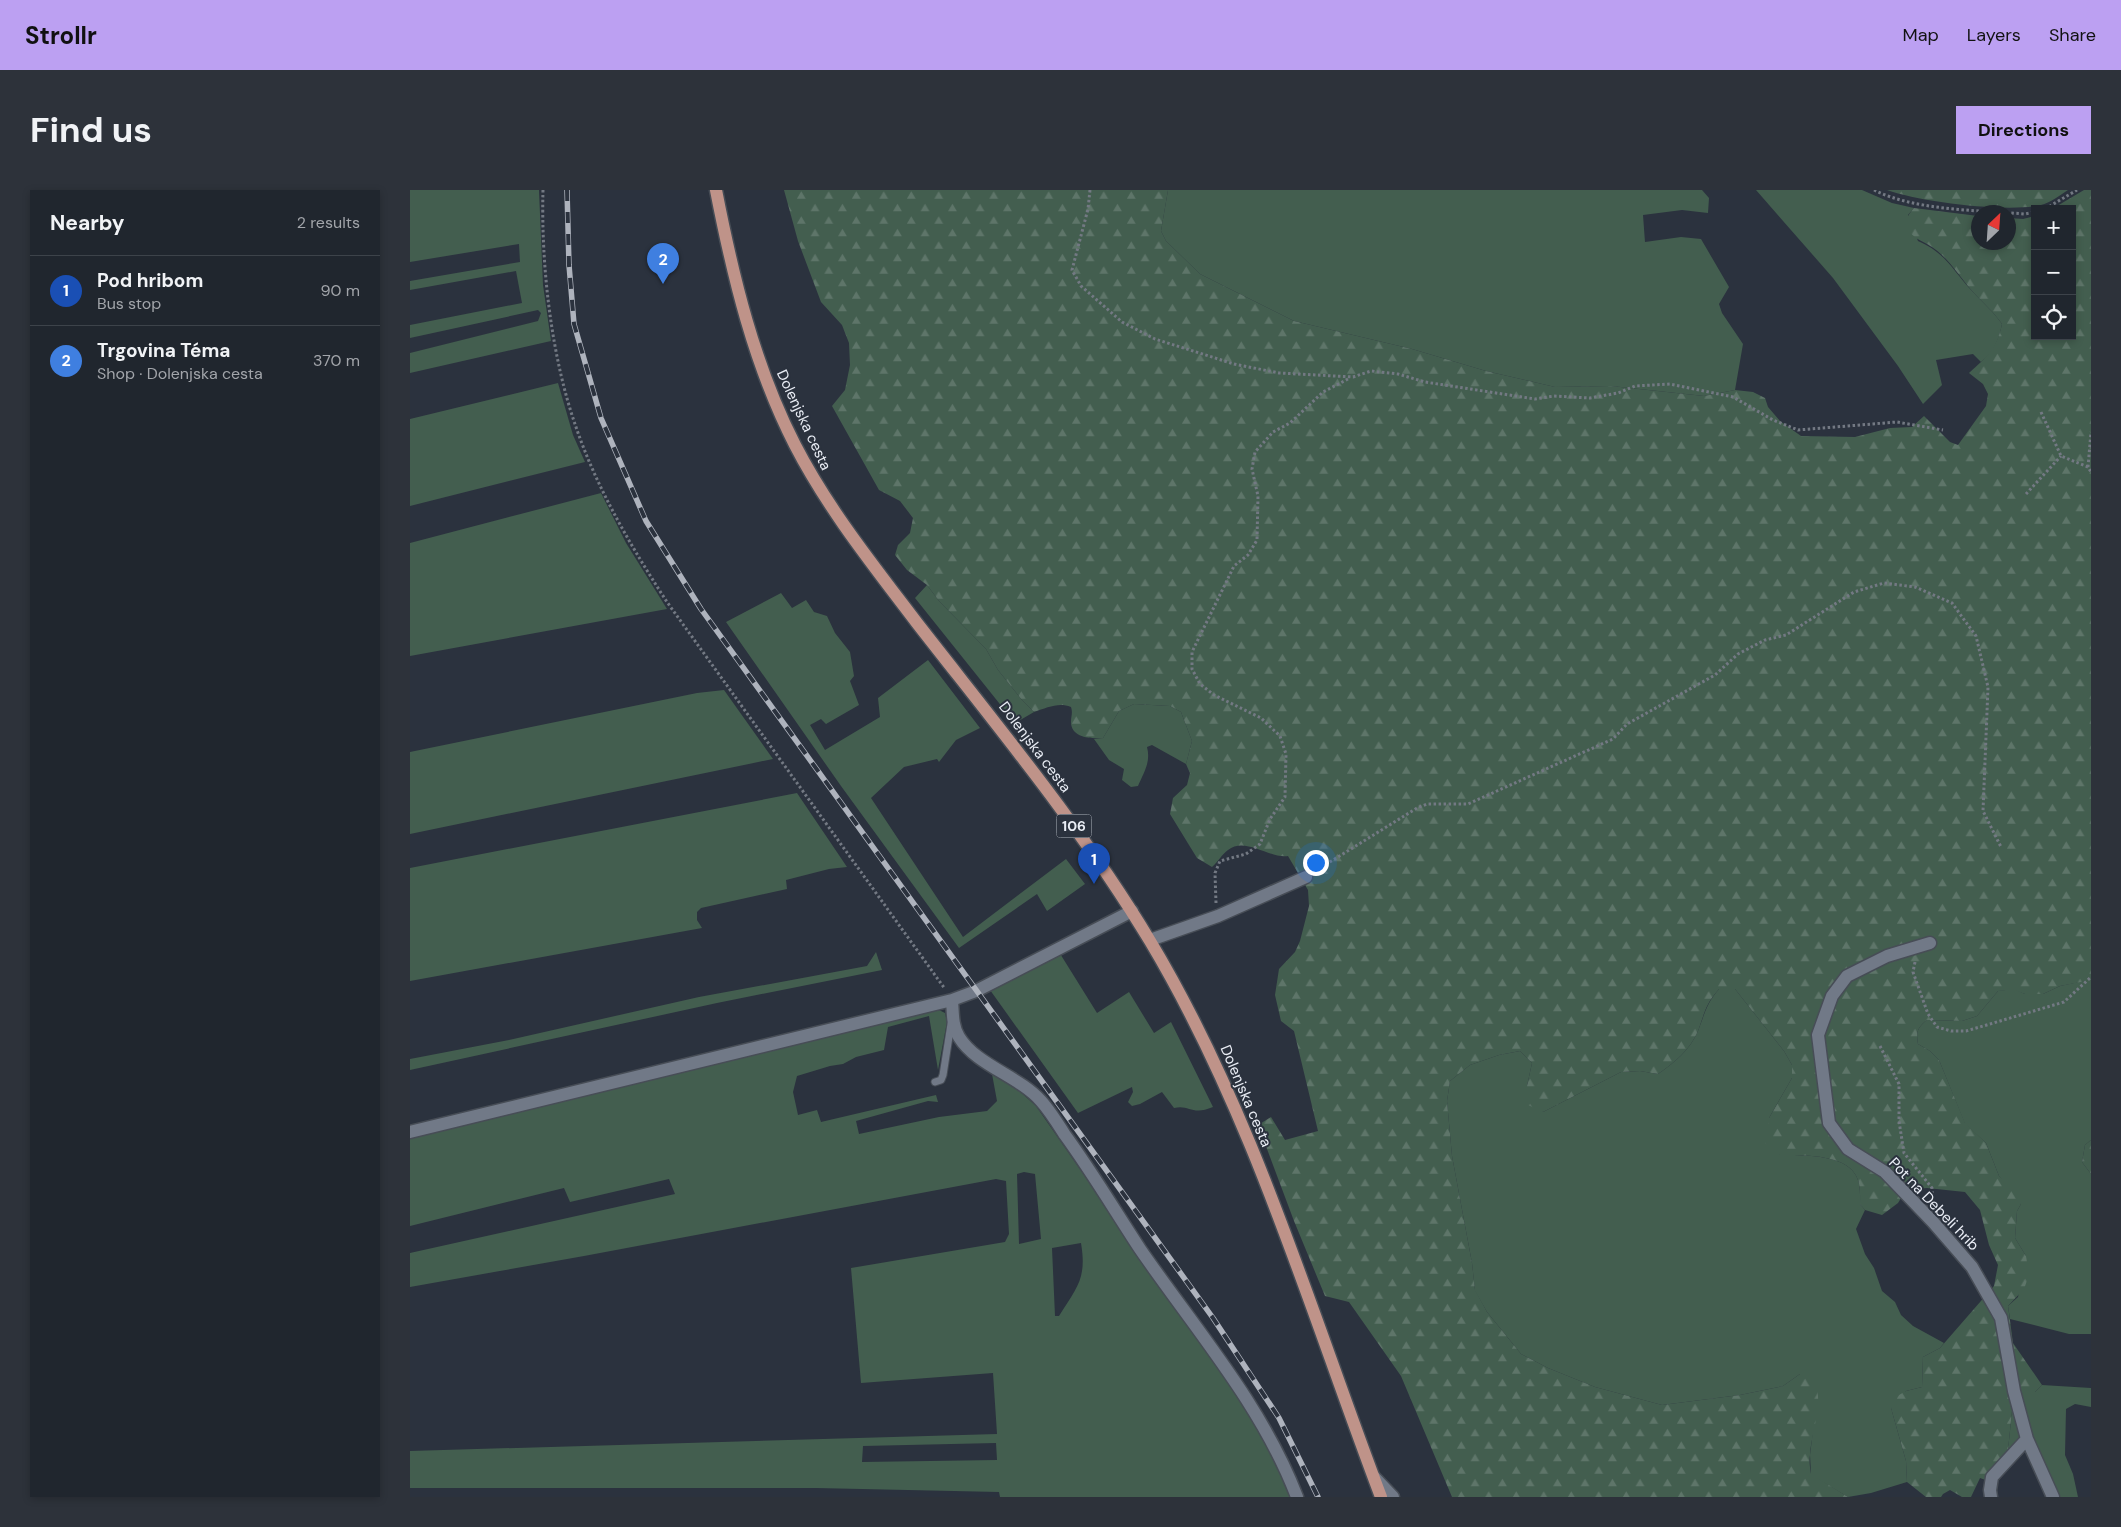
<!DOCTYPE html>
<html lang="en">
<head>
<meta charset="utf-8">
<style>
	:root { --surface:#20262e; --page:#2d323a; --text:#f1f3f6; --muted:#a2a5aa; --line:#3d434a; --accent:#bca0f2 }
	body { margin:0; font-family:"DM Sans",sans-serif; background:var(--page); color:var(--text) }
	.controls { position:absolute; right:15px; top:15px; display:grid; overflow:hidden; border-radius:0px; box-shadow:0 2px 8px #0003 }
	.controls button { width:45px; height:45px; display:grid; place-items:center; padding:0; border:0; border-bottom:1px solid var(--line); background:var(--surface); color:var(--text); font:25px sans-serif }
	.compass { position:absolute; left:1561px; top:15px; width:45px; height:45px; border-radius:50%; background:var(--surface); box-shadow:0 2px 8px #0003; rotate:25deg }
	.you { position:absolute; left:905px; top:672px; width:18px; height:18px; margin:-12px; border:4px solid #fff; border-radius:50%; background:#1a73e8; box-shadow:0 0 0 8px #1a73e833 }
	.badge { display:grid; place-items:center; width:32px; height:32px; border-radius:50%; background:var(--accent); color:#fff; font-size:16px; font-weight:700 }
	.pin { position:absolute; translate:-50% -41px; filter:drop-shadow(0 1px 2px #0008) }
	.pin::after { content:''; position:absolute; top:26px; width:18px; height:15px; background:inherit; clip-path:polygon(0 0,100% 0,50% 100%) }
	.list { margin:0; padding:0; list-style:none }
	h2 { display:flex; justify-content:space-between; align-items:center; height:65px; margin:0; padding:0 20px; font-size:21px }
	h2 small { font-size:16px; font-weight:400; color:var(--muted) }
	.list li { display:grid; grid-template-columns:32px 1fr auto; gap:15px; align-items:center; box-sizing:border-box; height:70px; padding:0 20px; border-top:1px solid var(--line) }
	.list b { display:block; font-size:19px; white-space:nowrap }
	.list p { margin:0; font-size:16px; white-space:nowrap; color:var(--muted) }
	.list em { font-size:16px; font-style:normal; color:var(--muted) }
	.icon { flex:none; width:28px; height:28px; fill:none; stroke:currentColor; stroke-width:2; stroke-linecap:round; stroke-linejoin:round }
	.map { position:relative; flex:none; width:1681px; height:1307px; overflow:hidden; border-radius:0px }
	header { display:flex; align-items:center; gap:30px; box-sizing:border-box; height:70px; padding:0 25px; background:var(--accent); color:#111 }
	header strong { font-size:24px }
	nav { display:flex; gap:28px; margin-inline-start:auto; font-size:18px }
	.intro { display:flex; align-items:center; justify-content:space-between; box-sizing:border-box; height:120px; padding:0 30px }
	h1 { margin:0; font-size:35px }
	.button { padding:12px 22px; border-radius:0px; background:var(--accent); color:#111; font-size:18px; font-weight:700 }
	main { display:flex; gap:30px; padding:0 30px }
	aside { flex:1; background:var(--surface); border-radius:0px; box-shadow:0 2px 8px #0003 }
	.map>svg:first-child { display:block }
</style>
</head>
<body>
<header>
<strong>Strollr</strong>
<nav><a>Map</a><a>Layers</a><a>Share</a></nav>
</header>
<div class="intro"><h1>Find us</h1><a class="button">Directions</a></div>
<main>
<aside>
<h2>Nearby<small>2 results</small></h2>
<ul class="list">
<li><span class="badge" style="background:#1a4fb4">1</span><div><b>Pod hribom</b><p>Bus stop</p></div><em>90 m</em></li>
<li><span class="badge" style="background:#3f7fe0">2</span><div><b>Trgovina Téma</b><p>Shop · Dolenjska cesta</p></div><em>370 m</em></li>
</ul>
</aside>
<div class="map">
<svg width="1681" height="1307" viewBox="0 0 1681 1307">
	<defs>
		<pattern id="forest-firs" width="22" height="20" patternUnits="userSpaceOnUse" patternTransform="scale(1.25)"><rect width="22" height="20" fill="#435e4f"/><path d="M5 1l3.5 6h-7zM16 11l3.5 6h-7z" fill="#5e7569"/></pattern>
	</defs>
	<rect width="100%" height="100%" fill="#2b323e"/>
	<path fill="#435e4f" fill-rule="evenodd" d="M0,0H129L133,95L141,151L0,183V163L128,131L131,123L128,120L0,148V135L112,113L106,81L0,100V91L110,72L109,54L0,72Z
		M758,0H1292L1299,8L1298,23L1272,20L1233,25L1235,52L1271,47L1291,49L1319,97L1309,114L1312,123L1333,154L1325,200L1294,206L1201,196L1145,197L1076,181L1002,159L884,131L790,84L756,51L751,41Z
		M1346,0H1452L1482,13L1504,18L1498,25L1508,51C1538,64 1543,82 1564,103C1574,114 1584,122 1592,134C1589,149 1584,162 1571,172L1563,164L1526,170L1532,195L1513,214L1488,176L1423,88Z
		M148,193L163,245L175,272L0,316V229Z
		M191,303L216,353L257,419L0,466V353Z
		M517,395L529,411L576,459L588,480L612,510L624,522L605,533L505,408Z
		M371,403L382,418L396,410L404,422L417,426L425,443L440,462L444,486L440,491L449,515L416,534L411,529L400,535L415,560L470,527L468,508L518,470L570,538L546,550L529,572L527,569L494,577L461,608L553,747L656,669L675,694L637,721L627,704L549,758L431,596L316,432Z
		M314,500L363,569L0,644V562L287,503Z
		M724,514L760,516L771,522L782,551L776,574L742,555L737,557C741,572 734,582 728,596L721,597L712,590L714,579L699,570L684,549L693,548L709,521Z
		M387,603L437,677L419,679L376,690L377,699L291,718L287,722V730L292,738L0,791V678Z
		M466,762L472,780L307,813L0,880V869L99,850L289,807L457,776Z
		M649,762L687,823L719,802L744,843L761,832L803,917C782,926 779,914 764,918L752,902L730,914L722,916L718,912L723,902L722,897L668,923L580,800Z
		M1678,790H1681V950L1675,955L1672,972L1681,984V1144H1659L1600,1129L1598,1116L1608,1107L1616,1066L1605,1048L1607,1021L1611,1014L1589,986L1576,953L1555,934L1529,870L1520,861L1508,854C1506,842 1507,838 1517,830L1552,831L1567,826L1588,801L1604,799L1615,804H1633L1650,796Z
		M1309,799H1325L1374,861L1382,875V888L1359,928L1370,965C1390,965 1433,964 1445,984C1451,993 1450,1004 1450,1014L1455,1020L1446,1039L1455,1064L1464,1078L1472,1101L1485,1112L1491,1125L1503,1136L1534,1153L1530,1158L1513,1167L1512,1197L1496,1201L1481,1218L1496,1271L1497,1292L1461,1303L1438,1307L1401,1285L1400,1265L1403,1240L1390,1184L1373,1196L1330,1205L1252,1215L1185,1197L1138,1178L1111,1164L1077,1122L1065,1101L1062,1073L1042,966L1037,911L1040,891L1060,875L1089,865L1110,861L1122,873L1117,896L1133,922L1211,882L1230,881L1248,884C1264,873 1280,860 1288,841C1295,823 1296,814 1309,799Z
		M529,820L535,823L537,832L528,880L519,826L478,837L474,860L446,867L433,874L420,876L387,886L383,902L388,925L407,920L411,932L526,905L528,912L518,911L446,931L449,944L529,927L577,921L587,911L582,884L606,898L626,916L821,1196L855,1252L881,1307H590L589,1302L406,1298H0V1261L587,1244L583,1183L451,1193L441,1078L595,1052L599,1044L596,991L586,989L174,1066L0,1097V1063L265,1004L259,989L160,1012L154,998L0,1036V948ZM614,982L625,984L631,1049L609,1054L607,984ZM671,1053C677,1089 667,1097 649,1126H645L642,1058ZM586,1253L587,1270L452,1272L453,1256Z
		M1632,1195L1681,1198V1217L1665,1214L1656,1219L1655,1265L1663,1284L1668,1307H1646L1622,1259L1598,1260L1603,1211L1611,1202H1625Z"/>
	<path fill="url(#forest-firs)" d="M374,0H758L751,41L756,51L790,84L884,131L1002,159L1076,181L1145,197L1201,196L1294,206L1325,200L1343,202L1355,208L1358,217L1370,231L1391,246L1445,247L1480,238L1502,237L1514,226L1540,252L1548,255L1576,216L1578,204L1573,194L1559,183C1577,167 1587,158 1592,134C1584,122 1574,114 1564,103C1550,88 1540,69 1522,57C1513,51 1500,48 1497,35C1495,28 1500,23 1504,18L1568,26V52H1598L1599,28L1613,29L1625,26V146H1662V19H1642L1674,0H1681V790L1650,796L1633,804H1615L1604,800L1588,801L1567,826L1552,831L1517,830C1507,838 1506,842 1508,854L1520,861L1529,870L1555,933L1576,953L1589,986L1610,1007L1611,1014L1607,1021L1605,1048L1616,1066L1619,1085L1614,1099L1598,1116L1603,1153L1632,1195L1625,1202H1611L1603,1211L1598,1260L1591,1277L1581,1292L1570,1288L1561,1307H1552L1540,1300L1533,1304L1531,1307H1516L1497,1292L1496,1271L1481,1218L1482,1209L1496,1201L1512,1197L1513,1167L1530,1158L1584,1096L1588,1075L1579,1055L1570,1020L1555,1002L1517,998L1496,1000L1488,1013L1472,1025L1455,1020L1450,1014C1450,1004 1451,993 1445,984C1433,964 1390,965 1370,965L1355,953L1359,928L1382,888V875L1374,861L1325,799H1309C1295,815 1295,822 1288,841C1280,860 1264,873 1248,884L1230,881L1211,882L1133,922L1118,915L1117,896L1122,873L1110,861L1089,865L1060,875L1040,891L1037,911L1042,966L1062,1073L1065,1100L1077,1122L1111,1164L1138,1178L1185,1197L1252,1215L1330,1205L1373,1196L1390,1184L1398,1182C1419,1202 1401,1240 1400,1265C1399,1271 1400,1278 1401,1284L1438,1307H1042L991,1186L939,1112L915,1106L884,1031L848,935L861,927L875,950L908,941L884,841L871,831L865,805L869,779L885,762L890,751L899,716L898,700L878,666C860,669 835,646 818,660C812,664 808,672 802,677L787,668L760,624L763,608L777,595L780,583L776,574L782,551L771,522L760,516L724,514L709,521L693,548C682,549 661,548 661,532C661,526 663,523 661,517C648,512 637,518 624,522L612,510L588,480L576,459L529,411L517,395L497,380L485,365L488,355L500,343L503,328L490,311L469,300L422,216L435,200L440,175L439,153L432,135L411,112L388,51Z
		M1477,0H1658C1650,5 1640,13 1631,15C1597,23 1511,12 1477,0Z
		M1681,950V984L1672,972L1675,955Z"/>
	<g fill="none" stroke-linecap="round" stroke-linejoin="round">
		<g stroke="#474d56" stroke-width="9">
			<path id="lane" d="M525,892L531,890L533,885L541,834"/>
		</g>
		<g stroke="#474d56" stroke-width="15">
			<path id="street" d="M740,750L808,726L896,687
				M1520,753L1477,766L1437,786L1422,806L1408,845L1419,933L1438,959L1475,982L1523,1032L1562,1077L1591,1128L1604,1201L1617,1249L1643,1307
				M542,810C543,822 542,836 549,847C566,875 609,886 631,911C640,921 648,934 655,945C682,982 705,1021 730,1059C785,1139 852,1215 887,1307
				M0,942L542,810L566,801L722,721
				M964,1287L983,1307
				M1581,1307L1580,1300L1582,1287L1617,1249"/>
		</g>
		<g stroke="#474d56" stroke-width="15">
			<path id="primary" d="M306,0C323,87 344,175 385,255C418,319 463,375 507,433C588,537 672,638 740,751C843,923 900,1120 971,1307"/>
		</g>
		<path stroke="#737983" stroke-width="3" stroke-dasharray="2.5 2.5" stroke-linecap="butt" d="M133,0C131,75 141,166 166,237C187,299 222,358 257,412L535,799
			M680,0L678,19L662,80L671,96L712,132L745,149L824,174L869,183L943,187L961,181L988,184L1015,192L1125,209L1144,206L1180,208L1208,203L1225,196L1260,194L1323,207L1363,230L1388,240L1487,232L1533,240
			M1464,0C1506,21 1568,20 1615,24L1625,22
			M1635,19L1667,0
			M1631,222L1651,266L1678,277L1681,282
			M1678,277L1681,242
			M1616,304L1651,266
			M907,680L1007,618L1017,614H1058L1203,549L1217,534L1305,485L1328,464L1355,450L1376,445L1444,402L1474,393L1505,397L1542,413L1566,446L1578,497L1573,621L1591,657
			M806,713L805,683L810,671L836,664L850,654L860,629L875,607L876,564L870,546L851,528L804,505L790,494L782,479V462L824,376L838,365L847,350L848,306L842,279L845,262L863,242L880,233L913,202L940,188
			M1505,772L1503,782L1518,824L1527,837L1541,841H1556L1580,834L1654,812L1681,787
			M1470,856L1489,894V931L1494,963L1522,998L1523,1012"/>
		<use href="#lane" stroke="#717987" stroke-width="7"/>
		<use href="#street" stroke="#717987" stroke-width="12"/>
		<use href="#primary" stroke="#bf9389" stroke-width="12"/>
		<g stroke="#aeb3bd" stroke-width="5.5">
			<path id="rail" d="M157,0L159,75L164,134L191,228L236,331L291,419L803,1128L869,1228L908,1307"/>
		</g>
		<use href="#rail" stroke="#2b323e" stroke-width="4" stroke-dasharray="11" stroke-linecap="butt"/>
	</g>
	<g text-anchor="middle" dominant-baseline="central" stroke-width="4" stroke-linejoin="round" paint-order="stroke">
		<rect fill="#2b323e" stroke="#b1b6bf" stroke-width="1" x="646.5" y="624.5" width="35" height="23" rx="4"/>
		<g font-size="14" font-weight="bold" fill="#eaeef6">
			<text x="664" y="636">106</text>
		</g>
		<g font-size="15" fill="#eaeef6" stroke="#2b323e">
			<text transform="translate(394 230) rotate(65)">Dolenjska cesta</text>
			<text transform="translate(625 557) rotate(53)">Dolenjska cesta</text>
			<text transform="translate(836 906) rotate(67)">Dolenjska cesta</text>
			<text transform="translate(1524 1014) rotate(46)">Pot na Debeli hrib</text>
		</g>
	</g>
</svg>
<div class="controls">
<button>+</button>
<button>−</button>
<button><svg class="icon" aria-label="locate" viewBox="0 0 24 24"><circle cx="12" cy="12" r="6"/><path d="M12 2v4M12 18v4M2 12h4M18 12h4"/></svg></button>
</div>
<svg class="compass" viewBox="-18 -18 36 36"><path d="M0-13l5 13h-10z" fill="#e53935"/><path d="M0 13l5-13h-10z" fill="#a2a5aa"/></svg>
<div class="you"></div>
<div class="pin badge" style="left:684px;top:694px;background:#1a4fb4">1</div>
<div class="pin badge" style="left:253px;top:94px;background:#3f7fe0">2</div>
</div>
</main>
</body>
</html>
